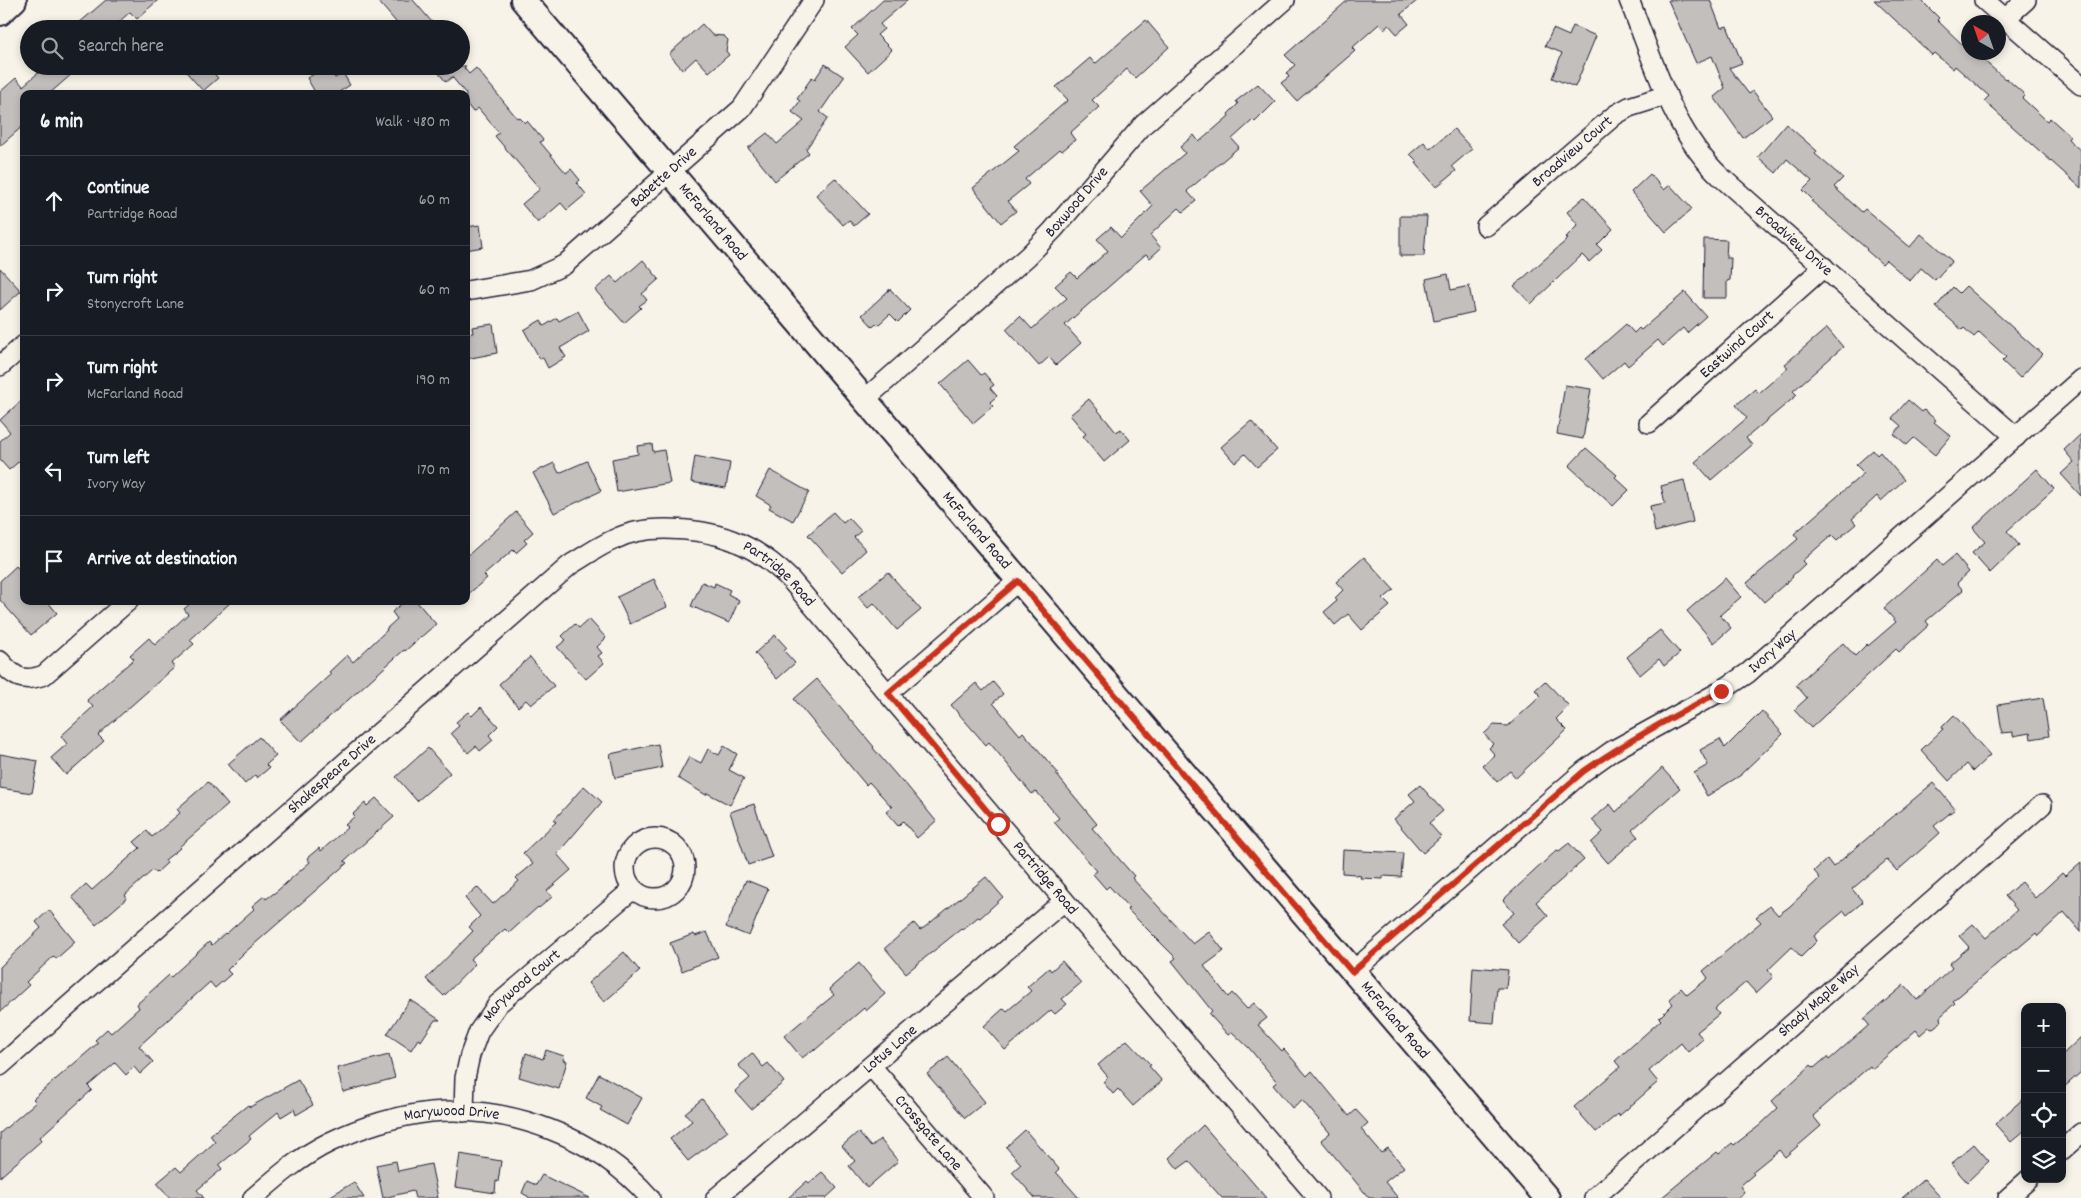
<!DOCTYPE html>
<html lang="en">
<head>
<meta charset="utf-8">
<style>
	:root { --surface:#171b24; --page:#242831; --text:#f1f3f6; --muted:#9ea1a6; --line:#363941 }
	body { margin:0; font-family:Dekko,sans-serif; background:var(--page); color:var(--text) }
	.controls { position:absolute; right:15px; bottom:15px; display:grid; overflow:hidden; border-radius:10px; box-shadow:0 2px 8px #0003 }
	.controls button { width:45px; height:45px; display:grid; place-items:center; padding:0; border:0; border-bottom:1px solid var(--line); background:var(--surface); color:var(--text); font:25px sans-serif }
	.compass { position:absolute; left:1961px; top:15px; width:45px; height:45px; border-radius:50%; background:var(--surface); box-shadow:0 2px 8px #0003; rotate:320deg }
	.stop { position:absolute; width:15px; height:15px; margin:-11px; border:4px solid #c8321e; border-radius:50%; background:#fff }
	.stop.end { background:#c8321e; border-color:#fff; box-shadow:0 1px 5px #0008 }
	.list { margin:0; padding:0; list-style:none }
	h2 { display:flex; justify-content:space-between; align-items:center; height:65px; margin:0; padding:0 20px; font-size:21px }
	h2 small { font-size:16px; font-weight:400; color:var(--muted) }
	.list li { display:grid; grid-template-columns:32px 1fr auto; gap:15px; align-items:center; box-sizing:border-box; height:90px; padding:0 20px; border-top:1px solid var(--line) }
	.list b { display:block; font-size:19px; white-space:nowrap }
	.list p { margin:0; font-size:16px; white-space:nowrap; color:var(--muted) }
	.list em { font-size:16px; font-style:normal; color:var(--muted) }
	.icon { flex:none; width:28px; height:28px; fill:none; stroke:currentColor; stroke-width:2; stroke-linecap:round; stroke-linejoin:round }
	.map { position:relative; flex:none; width:2081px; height:1198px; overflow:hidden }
	.search { position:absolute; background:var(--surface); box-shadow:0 2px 8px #0003; left:20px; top:20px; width:450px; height:55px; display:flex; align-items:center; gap:12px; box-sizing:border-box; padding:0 18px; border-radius:28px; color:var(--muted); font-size:19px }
	.panel { position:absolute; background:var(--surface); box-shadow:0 2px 8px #0003; left:20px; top:90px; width:450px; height:515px; border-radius:10px }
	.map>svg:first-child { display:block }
</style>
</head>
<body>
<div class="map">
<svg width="2081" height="1198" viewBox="0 0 2081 1198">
	<rect width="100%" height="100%" fill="#f7f3e8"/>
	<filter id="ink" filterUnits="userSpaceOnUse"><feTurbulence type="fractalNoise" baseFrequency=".02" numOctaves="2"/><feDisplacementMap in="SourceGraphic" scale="10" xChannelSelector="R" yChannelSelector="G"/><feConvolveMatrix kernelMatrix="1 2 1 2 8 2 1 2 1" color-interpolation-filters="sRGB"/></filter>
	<g filter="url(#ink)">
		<path fill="#c2bfbd" stroke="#22223b" d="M106,0H158L137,19L130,12L111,29H72Z
			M377,0H413L438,29H402Z
			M883,0H908L880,24L884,29L877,35L892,50L868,72L845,47L858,35L852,29Z
			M1348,0H1418L1401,14L1409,24L1397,34L1389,25L1384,29L1379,24L1352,48L1355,51L1297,101L1281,83L1289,77L1286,73L1295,65L1285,55Z
			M1668,0H1710L1721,28L1727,26L1742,63L1729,68L1749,94L1753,91L1772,116L1743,138L1714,97L1725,88L1712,56L1696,63Z
			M1874,0H1921L1939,18L1937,20L1967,49L1968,48V52H1974L2005,79L2006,78L2025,95L2022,98L2047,121L2050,118L2070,136L2068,139L2081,151V188L1984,101L1989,96L1955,66L1953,69L1934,53L1932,55Z
			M1146,20L1169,47L1135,78L1127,69L1092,100L1099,107L1070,133L1075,140L1062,151L1060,149L1025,179L1029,184L1008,201L1016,211L1001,223L973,188L1019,151L1014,146L1068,100L1056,87L1090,58L1095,64Z
			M702,24L712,35L724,36L728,40L726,51L729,55L709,72L696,58L683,70L669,54Z
			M1573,26L1596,36L1575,87L1552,78L1562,53L1545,46L1553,29L1569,36Z
			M825,64L844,77L820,112L828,118L806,149L809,153L775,181L748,148L767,133L777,144L804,121L792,112L800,101L797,99L812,77L815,79Z
			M46,66H81L49,94H24V125L0,146V92L16,78L23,86Z
			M181,66H225L215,75L218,78L203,91Z
			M328,66L335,78L343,73L350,85L336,94H316L307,78Z
			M433,66H466L464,68L469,74L476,68L517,118L519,117L525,123L527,121L543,140L540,142L566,173L571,169L580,180L577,183L586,194L567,210L561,203L538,223L522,204L540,189L495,136L499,133L478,108L473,112L466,103V94L452,77L446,82Z
			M1258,84L1275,102L1255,122L1253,120L1232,139L1239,147L1187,191L1196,201L1183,212L1179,208L1150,235L1161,248L1150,258L1146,254L1065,325L1081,343L1056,365L1049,357L1039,366L1006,329L1020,316L1032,329L1067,298L1055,286L1071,272L1077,278L1108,251L1097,239L1111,227L1121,238L1153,206L1140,191L1185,153L1180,147L1194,135L1199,142L1229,116L1228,114L1238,104L1236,101Z
			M1786,124L1817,151L1815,154L1843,178L1834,187L1862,212L1865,209L1910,247L1921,234L1952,261L1935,280L1921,268L1910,281L1886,260L1882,264L1866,250L1867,249L1811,201L1813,200L1803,190L1812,181L1787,159L1776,173L1758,157Z
			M1454,129L1472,149L1452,166L1456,171L1436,187L1416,163L1418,162L1410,154L1424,142L1430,149Z
			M1650,174L1664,190L1670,185L1692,209L1666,232L1631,192Z
			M835,178L868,214L854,226L849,220L843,225L816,195Z
			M1584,197L1613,229L1597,245L1602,250L1589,262L1582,255L1531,304L1514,286L1568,239L1566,237L1578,225L1567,212Z
			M1400,216H1427L1424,256H1400Z
			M480,225L483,247L466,250V227Z
			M1704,239L1727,240L1726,258H1731L1730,280L1727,281V298H1703Z
			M643,260L659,279L642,294L647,300L639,306L641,308L624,323L595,290L611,276L617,283Z
			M0,268L21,291L0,310Z
			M1448,274L1451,290L1469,286L1474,312L1434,321L1426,279Z
			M1966,286L2042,354L2020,378L2002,361L2006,357L1979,332L1974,337L1964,328L1962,330L1936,307L1953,287L1959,293Z
			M890,289L910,310L898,322L890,314L878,325L876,324L873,327L862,315Z
			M1685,292L1706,316L1687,333L1683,328L1663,346L1658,340L1628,366L1624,361L1603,379L1586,359L1626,324L1634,333L1639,328L1641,330Z
			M578,311L589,331L560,348L566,357L548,368L543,358L540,359L524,330L541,320L544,326L557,318L559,321Z
			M493,324L497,353L466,359V334L473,333L472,327Z
			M1827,328L1843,347L1793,391L1797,395L1746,438L1752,445L1711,480L1695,462L1747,418L1736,405L1755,389L1759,393L1788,368L1785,364Z
			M968,360L981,375L984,373L994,385L990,388L997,396L990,402L993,406L973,423L940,384Z
			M1565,385L1591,389L1583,439L1557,434Z
			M24,398V457L9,470L0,460V441L10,432L0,420Z
			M1089,399L1116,432L1121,429L1130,440L1104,462L1083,436L1086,434L1070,415Z
			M1908,400L1922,412L1924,410L1936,420L1934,422L1951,436L1935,455L1914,438L1907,445L1894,434L1901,426L1892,418Z
			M1251,421L1277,450L1257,467L1245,454L1235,463L1221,447Z
			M2081,434V496L2061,474L2074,462L2064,450Z
			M652,444L653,452L664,450L670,483L617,492L612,459L638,454L637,446Z
			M1586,448L1617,475L1615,477L1629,490L1613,506L1569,466Z
			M1873,450L1877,455L1880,452L1904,480L1881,501L1877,496L1852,519L1856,524L1837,540L1832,535L1802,561L1805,564L1792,576L1793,577L1764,602L1747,583L1798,539L1794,534L1864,473L1856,465Z
			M695,456L730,463L726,488L691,482Z
			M587,461L601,491L554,513L533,473L554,463L559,473Z
			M2037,469L2054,489L2007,531L2019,545L1990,573L1972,553L1985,542L1973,528Z
			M770,470L809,492L793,521L769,508L771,505L756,496Z
			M1684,480L1693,522L1655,532L1650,506L1665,503L1661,486Z
			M516,512L533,532L524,540L527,543L516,553L513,550L484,575L487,578L466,596V557Z
			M833,512L843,523L849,518L861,531L854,537L866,550L842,572L808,535Z
			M1955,555L1969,572L1957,583L1963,590L1926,621L1929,625L1899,652L1896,649L1811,728L1794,710L1807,698L1796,685L1843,643L1855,656L1867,644L1868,646L1896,622L1884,608L1937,560L1942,566Z
			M1364,557L1394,590L1383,599L1390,606L1362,630L1348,614L1335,625L1324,612L1337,601L1335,598L1343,590L1336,582Z
			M16,566L24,575V601H47L57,613L31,635L0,600V581Z
			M888,572L921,610L897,630L874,603L868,608L858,597Z
			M1725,578L1741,597L1720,615L1731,628L1714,643L1687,611Z
			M654,579L667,607L630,624L617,597Z
			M702,582L714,587L715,583L730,590L728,594L739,600L729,623L691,606Z
			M193,601H232L190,640L194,644L171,664L175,667L98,735L104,741L66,775L51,758L67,744L61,736L93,707L87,700L134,659L130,655L149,638L155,645L188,614L184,609Z
			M405,601H416L436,624L405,651L404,650L301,742L280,720L331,674L329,672L347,655L353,662L387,630L386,629L397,619L392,612Z
			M589,619L606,638L597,647L602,653L598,656L604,663L586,679L557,647L566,640L562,636L575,624L579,628Z
			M1660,630L1680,653L1664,666L1659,659L1640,675L1627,657Z
			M775,635L787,648L784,651L795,663L777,679L755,653Z
			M530,657L554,686L531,705L526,700L518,707L499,684Z
			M817,679L874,747L873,748L903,783L904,782L936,821L917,838L903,821L898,826L886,812L892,807L869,782L866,785L794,699Z
			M1545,681L1569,706L1556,719L1567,730L1516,778L1510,771L1497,782L1483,766L1495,755L1489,748L1493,744L1484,734L1494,725L1508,726L1541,696L1535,690Z
			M993,682L1003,694L993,703L1020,735L1023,732L1058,773L1056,774L1097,824L1092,828L1134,876L1132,878L1193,944L1209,932L1224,951L1204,966L1228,997L1232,993L1247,1009L1254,1003L1267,1018L1258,1025L1282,1051L1284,1049L1307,1076L1312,1071L1349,1116L1356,1110L1368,1123L1361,1129L1381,1153L1388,1148L1404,1167L1385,1182L1398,1198H1369L1321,1140L1330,1133L1302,1100L1292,1108L1273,1085L1277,1082L1249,1048L1232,1032L1228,1035L1209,1014L1212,1011L1172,961L1176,958L1127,909L1129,908L1109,886L1106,889L1093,874L1097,871L1054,822L1059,818L1036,791L1032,794L989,742L986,745L951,705L976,683L983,691Z
			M2043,698L2049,736L2031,739L2030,733L2013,736V732L2002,733L1998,705Z
			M481,707L498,726L489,735L493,740L480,751L476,746L468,753L451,733L459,726L456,722L468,712L472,716Z
			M1762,711L1783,734L1741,774V775L1707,796L1694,773L1708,765L1700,750L1720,739L1725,748Z
			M1954,715L1990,755L1973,771L1967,764L1949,781L1921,750L1943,729L1942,727Z
			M259,737L276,756L266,765L269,768L257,778L255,775L245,784L228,764Z
			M658,744L662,768L615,778L610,754Z
			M724,746L737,754L729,770L744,778L730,805L707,793L706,795L678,778L689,757L701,763L708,749L719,755Z
			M428,748L450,773L417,801L396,777Z
			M0,754L38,761L32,793L0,788Z
			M1662,768L1680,788L1632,830L1638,837L1608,863L1591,843L1603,832L1592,820L1610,804L1616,812Z
			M208,782L228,805L179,847L180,848L165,860L167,863L156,873L153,870L125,895L127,898L96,925L72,897L86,884L92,890L140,848L134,842L147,831L152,837L180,813L177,809Z
			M1933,783L1955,809L1934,826L1940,833L1897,871L1887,860L1852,889L1863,902L1847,915L1844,911L1814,936L1817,941L1801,957L1792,947L1768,970L1773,977L1756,993L1746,982L1715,1009L1719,1014L1697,1032L1703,1039L1688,1052L1681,1043L1649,1071L1658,1082L1619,1116L1618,1114L1596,1132L1574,1107L1620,1067L1615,1061L1661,1020L1659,1018L1673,1004L1669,999L1681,988L1687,995L1708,978L1703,971L1761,922L1756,917L1770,906L1778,915L1789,907L1820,878L1814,871L1827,859L1833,867Z
			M1420,785L1443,811L1429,823L1441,837L1423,853L1394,819L1415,801L1409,794Z
			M584,786L602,802L557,854L571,870L547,891L552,897L539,908L538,907L509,933L505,929L470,959L475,964L444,996L426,979L473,931L469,927L480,916L465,898L477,887L493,904L519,881L516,878L533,864L523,853L556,822L554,820Z
			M376,798L394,817L344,861L347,863L243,954L227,970L231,974L215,988L210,982L139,1046L153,1062L140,1074L134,1067L126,1075L115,1063L88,1086L92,1090L40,1137L42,1140L0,1177V1133L36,1102L33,1099L98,1043L95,1040L107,1029L111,1033L139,1008L137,1004L169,975L171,977L209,942L212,945L225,933L226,934L254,909L252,906L264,896L266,899L277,891L310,862L307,858L319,848L321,851L348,827L345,825L355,816L353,814L365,803L367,806Z
			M754,804L772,857L748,865L730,812Z
			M1569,843L1584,860L1536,902L1548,916L1518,943L1501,924L1514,913L1503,900L1557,850L1559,851Z
			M1343,850L1403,853L1401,877L1383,876V879L1360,878L1361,876L1355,875V874L1342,873Z
			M2081,862V932L2064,912L2038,936L2036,933L2017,949L2016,948L1953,1001L1955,1003L1940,1017L1941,1022L1933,1028L1929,1027L1920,1035L1916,1030L1872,1069L1870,1066L1813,1116L1821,1126L1785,1157L1779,1150L1752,1172L1754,1174L1740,1186L1744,1192L1737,1198H1661L1717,1152L1719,1154L1732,1143L1734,1145L1759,1126L1778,1108L1772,1101L1811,1065L1814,1068L1827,1057L1829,1060L1869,1025L1864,1019L1904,985L1917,1000L1952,968L1949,964L1969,947L1959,936L1973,924L1986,938L2017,910L2005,896L2021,882L2035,898L2062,873L2065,876Z
			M986,877L1003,897L980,918L978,917L962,930L961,929L906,973L885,948L914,923L920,930L925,927Z
			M746,880L768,889L749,936L726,927Z
			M49,910L75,942L56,959L54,956L26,982L29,985L0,1012V967L41,928L36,922Z
			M707,932L718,957L682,971L670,943L694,934L695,936Z
			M624,952L640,971L604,1002L588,983Z
			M1062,961L1081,983L1062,999L1067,1004L1055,1014L1051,1010L1005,1050L984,1026L1004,1008L1007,1011L1031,991L1027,987L1049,968L1051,971Z
			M859,963L885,994L866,1011L864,1008L815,1050L814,1049L802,1058L784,1036L834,995L829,989Z
			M1473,967L1508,970L1506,988H1497L1494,1023L1470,1021Z
			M410,1000L440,1020H435L421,1041L418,1039L411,1050L387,1034Z
			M2081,1037V1072L2062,1089V1055Z
			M1127,1040L1151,1065L1149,1066L1162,1081L1133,1106L1118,1089L1113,1094L1103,1082L1108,1077L1098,1065Z
			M546,1050L564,1056L563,1060L567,1061L559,1089L519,1077L526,1053L543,1059Z
			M752,1053L763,1067L768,1063L784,1082L751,1109L735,1091L750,1078L738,1065Z
			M389,1055L395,1078L343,1092L337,1068Z
			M948,1057L985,1102L965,1118L927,1074Z
			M599,1074L642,1098L627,1125L600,1110L602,1107L586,1098Z
			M298,1080L313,1105L296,1115L294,1109L281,1117L278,1112L249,1136L251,1139L219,1165L222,1169L197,1190L204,1198H170L157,1183L176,1167L181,1172L215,1142L210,1135L248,1105L250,1107Z
			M2025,1097V1130L2011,1142L1995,1124Z
			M702,1099L728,1131L688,1161L670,1139L692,1121L685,1113Z
			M1203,1125L1243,1171L1266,1198H1222L1189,1161L1178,1169L1169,1158Z
			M1025,1130L1059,1169L1056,1172L1079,1198H1035L1012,1172L1021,1164L1006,1147Z
			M858,1132L871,1147L880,1139L898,1161L867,1188L849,1166L855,1161L842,1146Z
			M1974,1144L1989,1161L1967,1182L1951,1164Z
			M460,1154L501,1161L498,1182L496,1181L495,1193L455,1187Z
			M396,1161L398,1171L431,1164L438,1198H415L413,1191L383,1198L376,1165Z
			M822,1172L837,1188L826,1198H788L807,1181L809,1183Z
			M542,1175L590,1198H529V1197L522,1193L527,1181L536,1185Z
			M1924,1179L1941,1198H1902Z
			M354,1182L364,1198H327Z"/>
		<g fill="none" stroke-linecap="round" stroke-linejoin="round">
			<g stroke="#22223b" stroke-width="22">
				<g id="minor">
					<path id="s1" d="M1629,0C1654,61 1672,131 1721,177L2016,437"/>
					<path d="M1984,0L2081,85"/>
					<path d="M2005,19L2026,0"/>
					<path id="s2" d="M1486,226L1615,115L1629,107L1667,95"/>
					<path id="s3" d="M466,291L531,280L564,265L742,108L814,0"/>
					<path d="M0,366L24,345"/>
					<path id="s4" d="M864,400L1028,256L1053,230L1143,125L1285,0"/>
					<path id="s5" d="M1649,423L1824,267"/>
					<path d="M0,661C14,677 22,683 44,675L128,601"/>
					<path d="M888,693L1018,581"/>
					<circle cx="655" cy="868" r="30"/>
					<path id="s6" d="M1352,972L1584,771L1612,751L1721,691L1748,673L2081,379"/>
					<path id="s7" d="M0,1066L570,565C584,557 597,547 613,540C628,532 648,529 665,529C716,529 754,543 790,579L1318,1198"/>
					<path id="s8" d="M871,1066L984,1198"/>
					<path id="s9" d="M464,1112L465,1078L470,1055L479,1031L498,1004L633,889"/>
					<path d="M2062,1150L2081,1133"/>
					<path id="s10" d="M253,1198C277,1177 301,1156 330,1142C361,1127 396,1116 431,1112C510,1105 597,1137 650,1198"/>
					<path id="s11" d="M716,1198L1064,901"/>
					<path id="s12" d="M1594,1198L2042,805"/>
					<path d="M2008,1198L2029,1179"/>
				</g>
			</g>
			<g stroke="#22223b" stroke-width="28">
				<g id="tertiary">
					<path id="s13" d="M523,0L1547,1198"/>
					<path d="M0,13L14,0"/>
				</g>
			</g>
			<use href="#minor" stroke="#f7f3e8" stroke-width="19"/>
			<use href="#tertiary" stroke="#f7f3e8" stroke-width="24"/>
		</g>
	</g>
	<g fill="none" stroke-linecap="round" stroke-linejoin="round" filter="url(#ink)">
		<path stroke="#c8321e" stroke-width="6" d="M998,824L888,693L1018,581L1352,972L1584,771C1627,741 1674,716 1721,691"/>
	</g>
	<g text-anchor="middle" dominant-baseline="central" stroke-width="5" stroke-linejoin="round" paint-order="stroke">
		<g font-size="16" fill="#22223b" stroke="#f7f3e8">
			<text stroke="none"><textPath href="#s2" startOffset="114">Broadview Court</textPath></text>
			<text stroke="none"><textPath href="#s3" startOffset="235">Babette Drive</textPath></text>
			<text stroke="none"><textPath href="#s4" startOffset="291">Boxwood Drive</textPath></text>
			<text stroke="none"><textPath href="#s13" startOffset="292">McFarland Road</textPath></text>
			<text stroke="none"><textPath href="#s1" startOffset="298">Broadview Drive</textPath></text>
			<text stroke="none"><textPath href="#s5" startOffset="118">Eastwind Court</textPath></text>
			<text stroke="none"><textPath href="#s13" startOffset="698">McFarland Road</textPath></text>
			<text stroke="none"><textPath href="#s7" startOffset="989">Partridge Road</textPath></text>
			<text stroke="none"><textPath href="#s6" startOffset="531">Ivory Way</textPath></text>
			<text stroke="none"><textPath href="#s7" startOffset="442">Shakespeare Drive</textPath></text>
			<text stroke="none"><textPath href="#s7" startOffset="1394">Partridge Road</textPath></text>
			<text stroke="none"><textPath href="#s9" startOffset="146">Marywood Court</textPath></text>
			<text stroke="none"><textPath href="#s12" startOffset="299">Shady Maple Way</textPath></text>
			<text stroke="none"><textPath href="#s13" startOffset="1342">McFarland Road</textPath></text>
			<text stroke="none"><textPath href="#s11" startOffset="229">Lotus Lane</textPath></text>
			<text stroke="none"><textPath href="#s10" startOffset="222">Marywood Drive</textPath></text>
			<text stroke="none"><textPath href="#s8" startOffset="88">Crossgate Lane</textPath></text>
		</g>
	</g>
</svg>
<div class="controls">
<button>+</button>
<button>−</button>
<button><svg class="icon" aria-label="locate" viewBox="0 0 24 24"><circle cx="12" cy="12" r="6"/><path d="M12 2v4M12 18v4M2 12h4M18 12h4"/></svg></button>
<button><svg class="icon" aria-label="layers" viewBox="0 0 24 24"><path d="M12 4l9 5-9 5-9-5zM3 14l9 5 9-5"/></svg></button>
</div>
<svg class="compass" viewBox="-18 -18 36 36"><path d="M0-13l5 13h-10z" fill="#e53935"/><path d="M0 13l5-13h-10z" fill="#9ea1a6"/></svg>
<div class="stop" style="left:998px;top:824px"></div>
<div class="stop end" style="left:1721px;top:691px"></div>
<div class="search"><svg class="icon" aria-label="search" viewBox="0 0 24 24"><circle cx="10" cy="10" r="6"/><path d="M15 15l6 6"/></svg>Search here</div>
<section class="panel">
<h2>6 min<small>Walk · 480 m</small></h2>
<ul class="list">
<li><svg class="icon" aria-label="ahead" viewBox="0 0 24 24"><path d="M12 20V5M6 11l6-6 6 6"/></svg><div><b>Continue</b><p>Partridge Road</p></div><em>60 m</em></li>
<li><svg class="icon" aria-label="right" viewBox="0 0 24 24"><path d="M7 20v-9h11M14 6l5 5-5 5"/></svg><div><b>Turn right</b><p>Stonycroft Lane</p></div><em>60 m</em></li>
<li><svg class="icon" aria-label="right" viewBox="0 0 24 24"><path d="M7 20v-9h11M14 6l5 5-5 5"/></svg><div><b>Turn right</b><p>McFarland Road</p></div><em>190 m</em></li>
<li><svg class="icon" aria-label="left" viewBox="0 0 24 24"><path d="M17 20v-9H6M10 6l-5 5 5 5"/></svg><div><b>Turn left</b><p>Ivory Way</p></div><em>170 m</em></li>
<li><svg class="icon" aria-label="arrive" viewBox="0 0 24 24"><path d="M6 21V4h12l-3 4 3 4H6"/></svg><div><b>Arrive at destination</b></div></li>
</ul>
</section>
</div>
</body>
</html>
